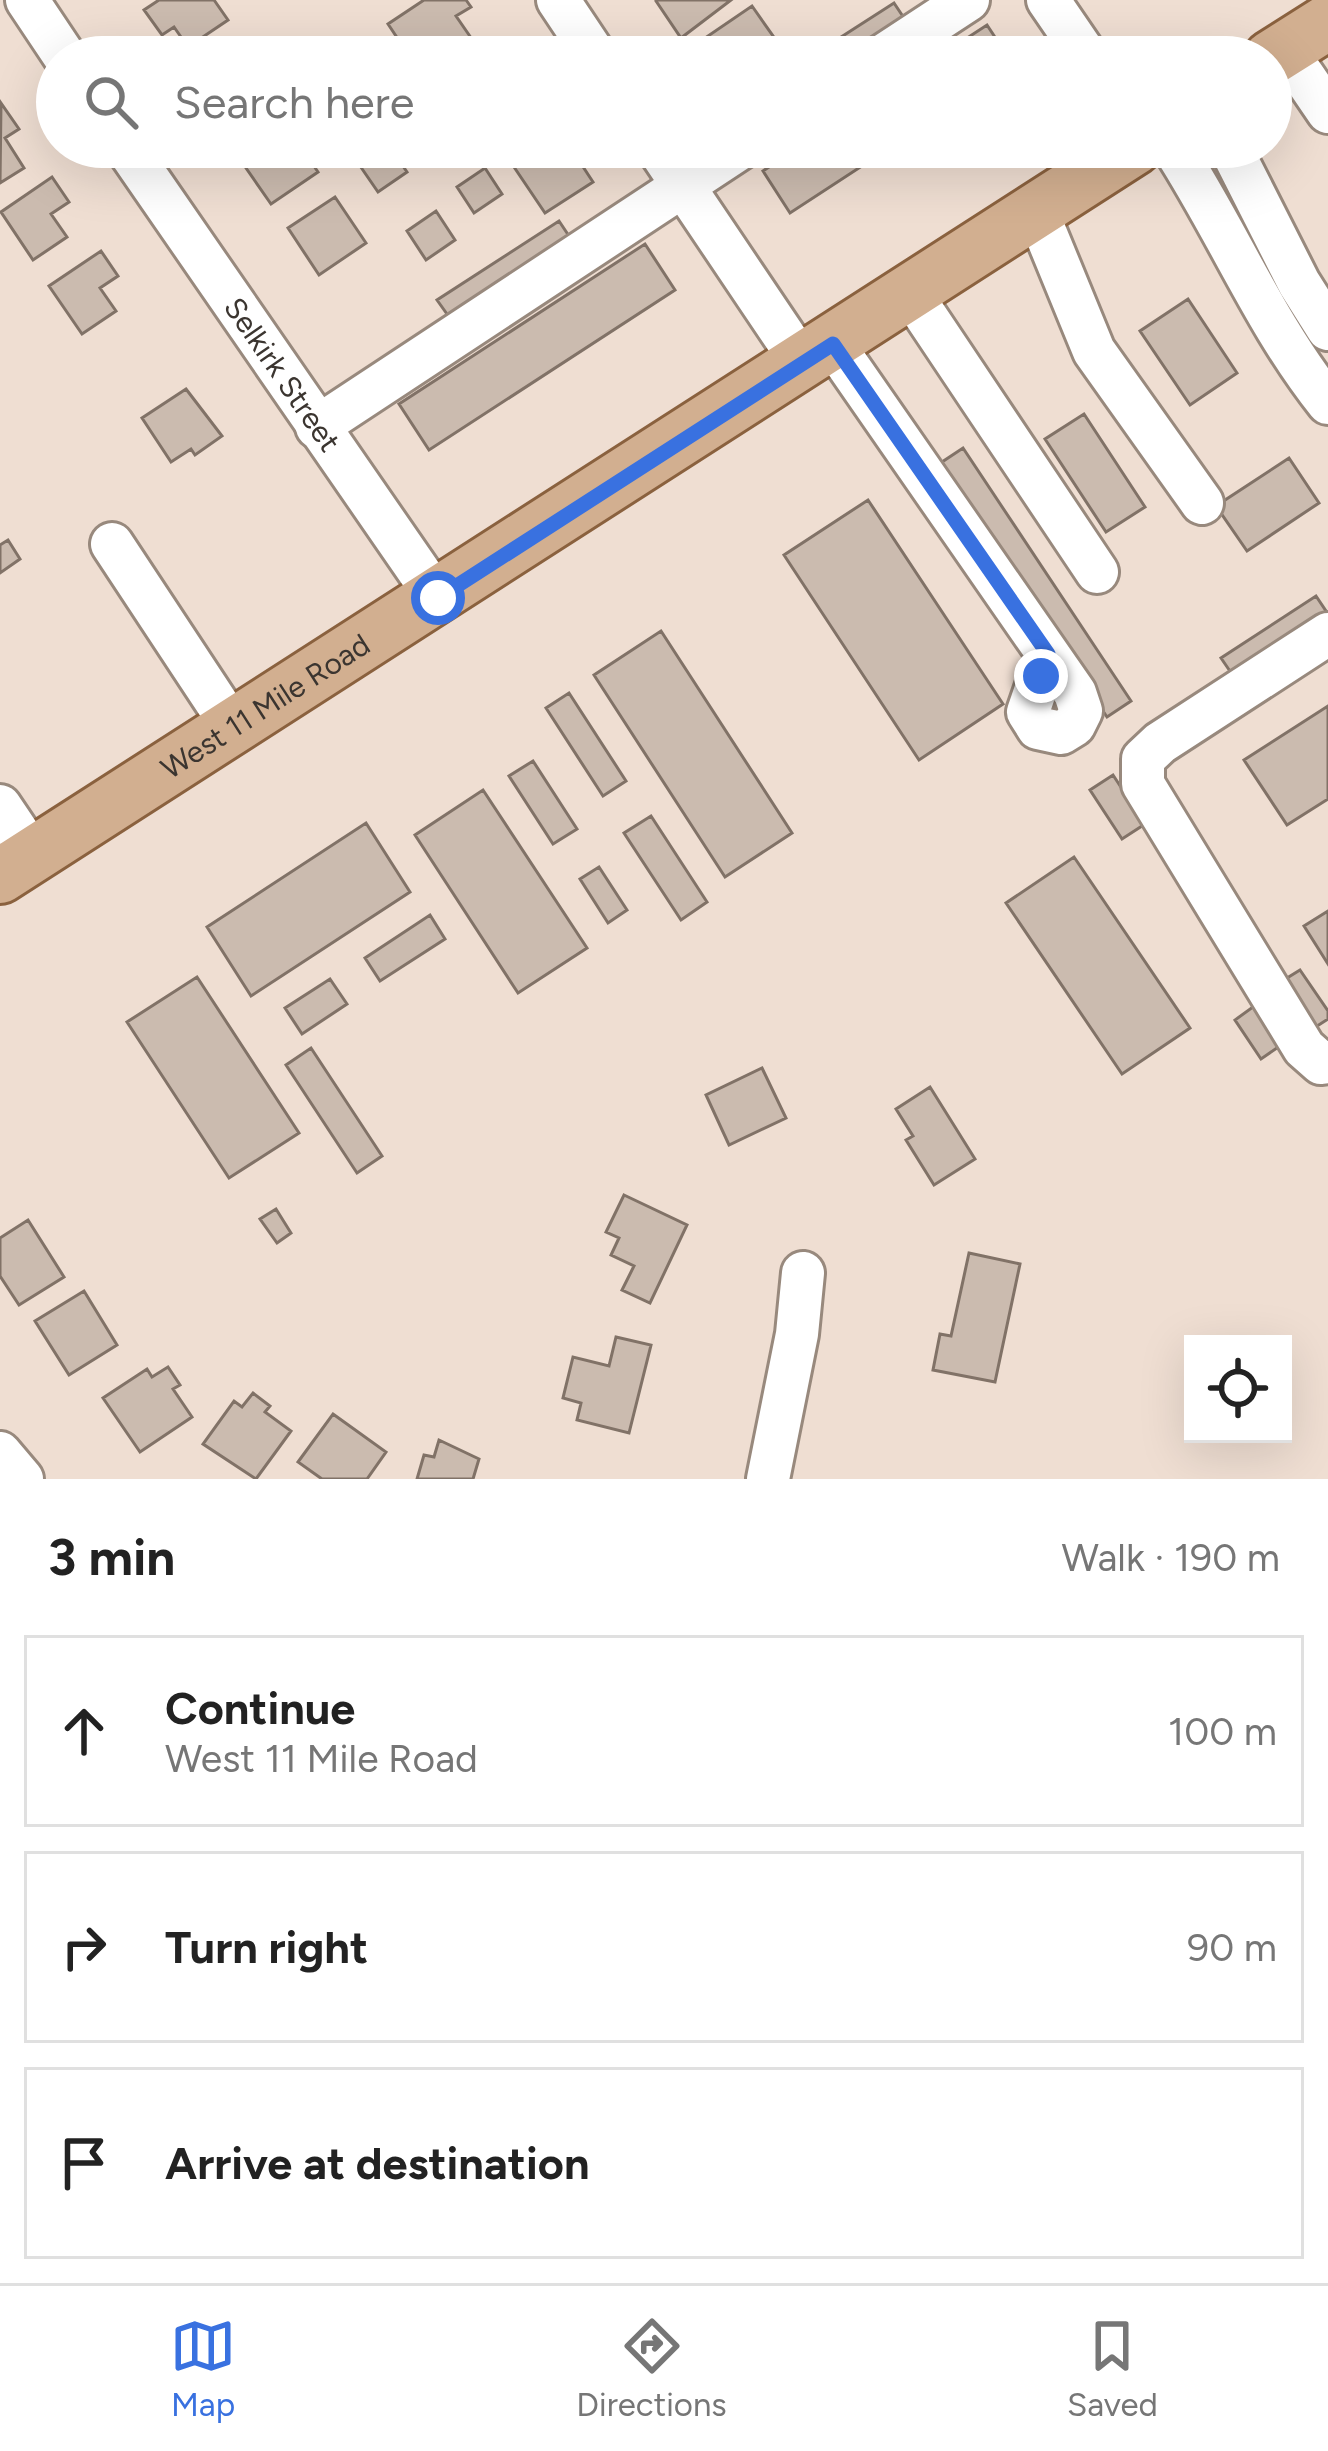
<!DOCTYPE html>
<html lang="en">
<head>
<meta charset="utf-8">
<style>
	:root { --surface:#fff; --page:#f2f2f2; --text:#222; --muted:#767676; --line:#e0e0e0; --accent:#3971e0 }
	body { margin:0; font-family:Figtree,sans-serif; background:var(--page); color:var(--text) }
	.controls { position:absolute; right:36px; bottom:36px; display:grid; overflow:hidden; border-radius:0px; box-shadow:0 12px 48px #0002 }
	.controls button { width:108px; height:108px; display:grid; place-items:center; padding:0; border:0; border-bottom:3px solid var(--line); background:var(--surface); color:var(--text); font:60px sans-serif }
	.stop { position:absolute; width:36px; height:36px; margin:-27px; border:9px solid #3971e0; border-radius:50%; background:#fff }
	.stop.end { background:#3971e0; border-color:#fff; box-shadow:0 3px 12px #0008 }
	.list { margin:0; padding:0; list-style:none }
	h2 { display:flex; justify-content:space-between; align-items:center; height:156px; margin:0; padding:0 48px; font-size:51px }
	h2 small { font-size:39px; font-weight:400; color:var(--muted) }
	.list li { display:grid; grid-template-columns:78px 1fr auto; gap:36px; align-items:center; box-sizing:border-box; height:192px; margin:0 24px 24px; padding:0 24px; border:3px solid var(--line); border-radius:0px }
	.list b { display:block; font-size:45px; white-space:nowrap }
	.list p { margin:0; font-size:39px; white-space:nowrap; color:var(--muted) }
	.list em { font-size:39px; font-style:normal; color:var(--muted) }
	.icon { flex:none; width:66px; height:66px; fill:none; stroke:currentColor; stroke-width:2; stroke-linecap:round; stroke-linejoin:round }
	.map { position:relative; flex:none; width:1328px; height:1479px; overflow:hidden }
	.search { position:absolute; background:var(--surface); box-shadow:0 12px 48px #0002; left:36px; right:36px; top:36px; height:132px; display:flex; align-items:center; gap:30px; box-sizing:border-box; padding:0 42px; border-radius:66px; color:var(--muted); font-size:45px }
	.sheet { height:804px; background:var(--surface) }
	nav { display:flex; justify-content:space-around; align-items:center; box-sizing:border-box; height:168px; border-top:3px solid var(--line); background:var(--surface); font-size:33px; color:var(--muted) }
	nav a { display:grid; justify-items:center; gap:6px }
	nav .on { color:var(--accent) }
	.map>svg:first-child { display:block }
</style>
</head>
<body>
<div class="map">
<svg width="1328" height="1479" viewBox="0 0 1328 1479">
	<rect width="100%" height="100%" fill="#efded2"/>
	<path fill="#cbbbaf" stroke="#817267" stroke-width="3" d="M159,0H214L228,20L188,47L174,27L162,35L144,10Z
		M424,0H466L471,7L456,16L476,45L458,57H410L388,24Z
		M731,0L681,38L656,1L657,0Z
		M894,3L908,24L857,57H810Z
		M752,6L773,36L750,52L753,57H686L683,53Z
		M987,25L1008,57H938Z
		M1,103L19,129L5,138L24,168L0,183Z
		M255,147H301L318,172L271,204L239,158Z
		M381,147H390L407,172L378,192L358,163Z
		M544,147H570L593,182L545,213L514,167Z
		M799,147H891L790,213L763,171Z
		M485,168L502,194L474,213L457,187Z
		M52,177L69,202L51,214L67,237L33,260L1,212Z
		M335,197L366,243L319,275L288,228Z
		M436,211L455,240L426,260L407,231Z
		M559,221L573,242L452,321L437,300Z
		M645,244L675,290L429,450L399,404Z
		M101,251L118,276L100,288L116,311L82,334L49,286Z
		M1188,299L1237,373L1190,405L1140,331Z
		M186,389L222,436L195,455L191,449L171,462L142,418Z
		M1084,414L1145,507L1106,532L1045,439Z
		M963,448L1131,701L1107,717L939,464Z
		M1289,458L1319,503L1247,551L1216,506Z
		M868,500L1003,704L919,760L784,555Z
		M8,540L20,559L0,573V545Z
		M1316,596L1328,614L1234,677L1221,658Z
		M661,631L792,833L725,877L594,675Z
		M569,693L626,781L603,796L546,708Z
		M1328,706V799L1287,825L1244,760Z
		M533,761L577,829L553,844L509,776Z
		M1113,775L1145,824L1122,839L1090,790Z
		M483,790L587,948L518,993L415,835Z
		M651,816L707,902L681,920L624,833Z
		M366,823L410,892L251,996L207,927Z
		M1074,857L1190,1028L1122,1074L1006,903Z
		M599,867L627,910L608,923L580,879Z
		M1328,911V964L1304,926Z
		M430,915L445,939L380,981L365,958Z
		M1300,970L1328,1011V1019L1311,1030L1279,983Z
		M197,977L299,1133L229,1178L127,1022Z
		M330,979L347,1004L302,1034L285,1008Z
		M1257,1004L1284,1043L1261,1059L1235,1020Z
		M311,1048L382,1156L357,1173L286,1065Z
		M762,1068L786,1118L729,1145L706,1095Z
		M930,1087L975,1159L934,1185L906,1140L913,1136L896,1109Z
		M624,1195L687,1225L650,1303L622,1290L634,1266L611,1255L619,1238L606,1232Z
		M276,1209L291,1233L277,1243L260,1219Z
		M28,1220L64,1277L19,1305L0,1276V1238Z
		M969,1253L1020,1264L995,1382L933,1370L940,1334L951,1336Z
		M84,1291L117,1345L69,1375L35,1321Z
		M616,1337L651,1345L629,1433L577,1420L581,1403L563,1398L573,1357L609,1366Z
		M168,1367L180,1385L173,1389L192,1417L140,1452L103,1398L147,1369L152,1377Z
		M253,1393L270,1406L265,1412L291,1431L256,1479L203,1444L234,1401L242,1407Z
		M333,1414L386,1452L367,1479H322L298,1462Z
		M439,1440L479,1459L473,1479H417L424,1455L434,1457Z"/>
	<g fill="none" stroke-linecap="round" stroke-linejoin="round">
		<g stroke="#98897d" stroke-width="48">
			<g id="minor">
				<path d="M27,0L65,57"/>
				<path d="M558,0L596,57"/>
				<path d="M1048,0L1087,57"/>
				<path d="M1285,49L1328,112"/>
				<path d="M881,57L968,0"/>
				<path id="s1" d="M126,147L438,599"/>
				<path d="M657,147L803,364"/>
				<path d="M1173,147C1228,232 1265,324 1328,403"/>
				<path d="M1230,147L1299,283L1328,329"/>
				<path d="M1037,212L1094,351L1202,503"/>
				<path d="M911,294L1097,572"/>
				<path d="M833,344L1075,693L1081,711L1074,725L1061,733L1038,728L1028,712L1048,654"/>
				<path d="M317,427L742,147"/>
				<path d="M112,544L234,729"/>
				<path d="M1328,634L1160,743L1143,759V784L1304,1048L1321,1063L1328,1062"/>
				<path d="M0,806L33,855"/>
				<path d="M0,1453L22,1479"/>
				<path d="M768,1479L797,1334L803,1273"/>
			</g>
		</g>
		<g stroke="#8a613e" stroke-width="60">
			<g id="major">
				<path d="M1271,58L1328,22"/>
				<path id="s2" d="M0,876L1135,147"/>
			</g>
		</g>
		<use href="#minor" stroke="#fff" stroke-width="42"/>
		<use href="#major" stroke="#d2af90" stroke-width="54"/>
	</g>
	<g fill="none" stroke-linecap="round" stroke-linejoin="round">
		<path stroke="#3971e0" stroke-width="15" d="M438,598L833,344L1048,654L1041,676"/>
	</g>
	<g text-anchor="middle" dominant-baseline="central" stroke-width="9" stroke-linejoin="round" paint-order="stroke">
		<g font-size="30" fill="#3b3530" stroke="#efded2">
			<text stroke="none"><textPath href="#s1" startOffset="276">Selkirk Street</textPath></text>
			<text stroke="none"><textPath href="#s2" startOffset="315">West 11 Mile Road</textPath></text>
		</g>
	</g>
</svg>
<div class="controls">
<button><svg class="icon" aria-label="locate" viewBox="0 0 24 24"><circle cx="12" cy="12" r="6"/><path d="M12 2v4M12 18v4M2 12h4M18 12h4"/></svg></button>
</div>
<div class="stop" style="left:438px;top:598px"></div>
<div class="stop end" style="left:1041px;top:676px"></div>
<div class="search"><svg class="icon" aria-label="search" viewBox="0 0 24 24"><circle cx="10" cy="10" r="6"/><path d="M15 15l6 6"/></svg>Search here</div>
</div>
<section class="sheet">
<h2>3 min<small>Walk · 190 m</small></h2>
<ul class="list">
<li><svg class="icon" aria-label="ahead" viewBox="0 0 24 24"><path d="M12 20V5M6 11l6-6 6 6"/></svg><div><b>Continue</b><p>West 11 Mile Road</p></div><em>100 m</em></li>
<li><svg class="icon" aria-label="right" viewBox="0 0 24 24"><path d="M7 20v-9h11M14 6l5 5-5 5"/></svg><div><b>Turn right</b></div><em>90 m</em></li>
<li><svg class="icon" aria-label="arrive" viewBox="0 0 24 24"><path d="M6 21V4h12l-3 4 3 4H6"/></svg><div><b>Arrive at destination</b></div></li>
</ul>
</section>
<nav>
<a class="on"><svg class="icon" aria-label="map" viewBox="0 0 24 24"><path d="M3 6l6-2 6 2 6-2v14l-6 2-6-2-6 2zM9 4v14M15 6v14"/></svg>Map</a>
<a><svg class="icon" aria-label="directions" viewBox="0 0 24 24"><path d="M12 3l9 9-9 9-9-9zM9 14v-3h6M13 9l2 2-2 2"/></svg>Directions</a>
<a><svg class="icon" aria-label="saved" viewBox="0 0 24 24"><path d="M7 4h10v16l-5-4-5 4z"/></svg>Saved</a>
</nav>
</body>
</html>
